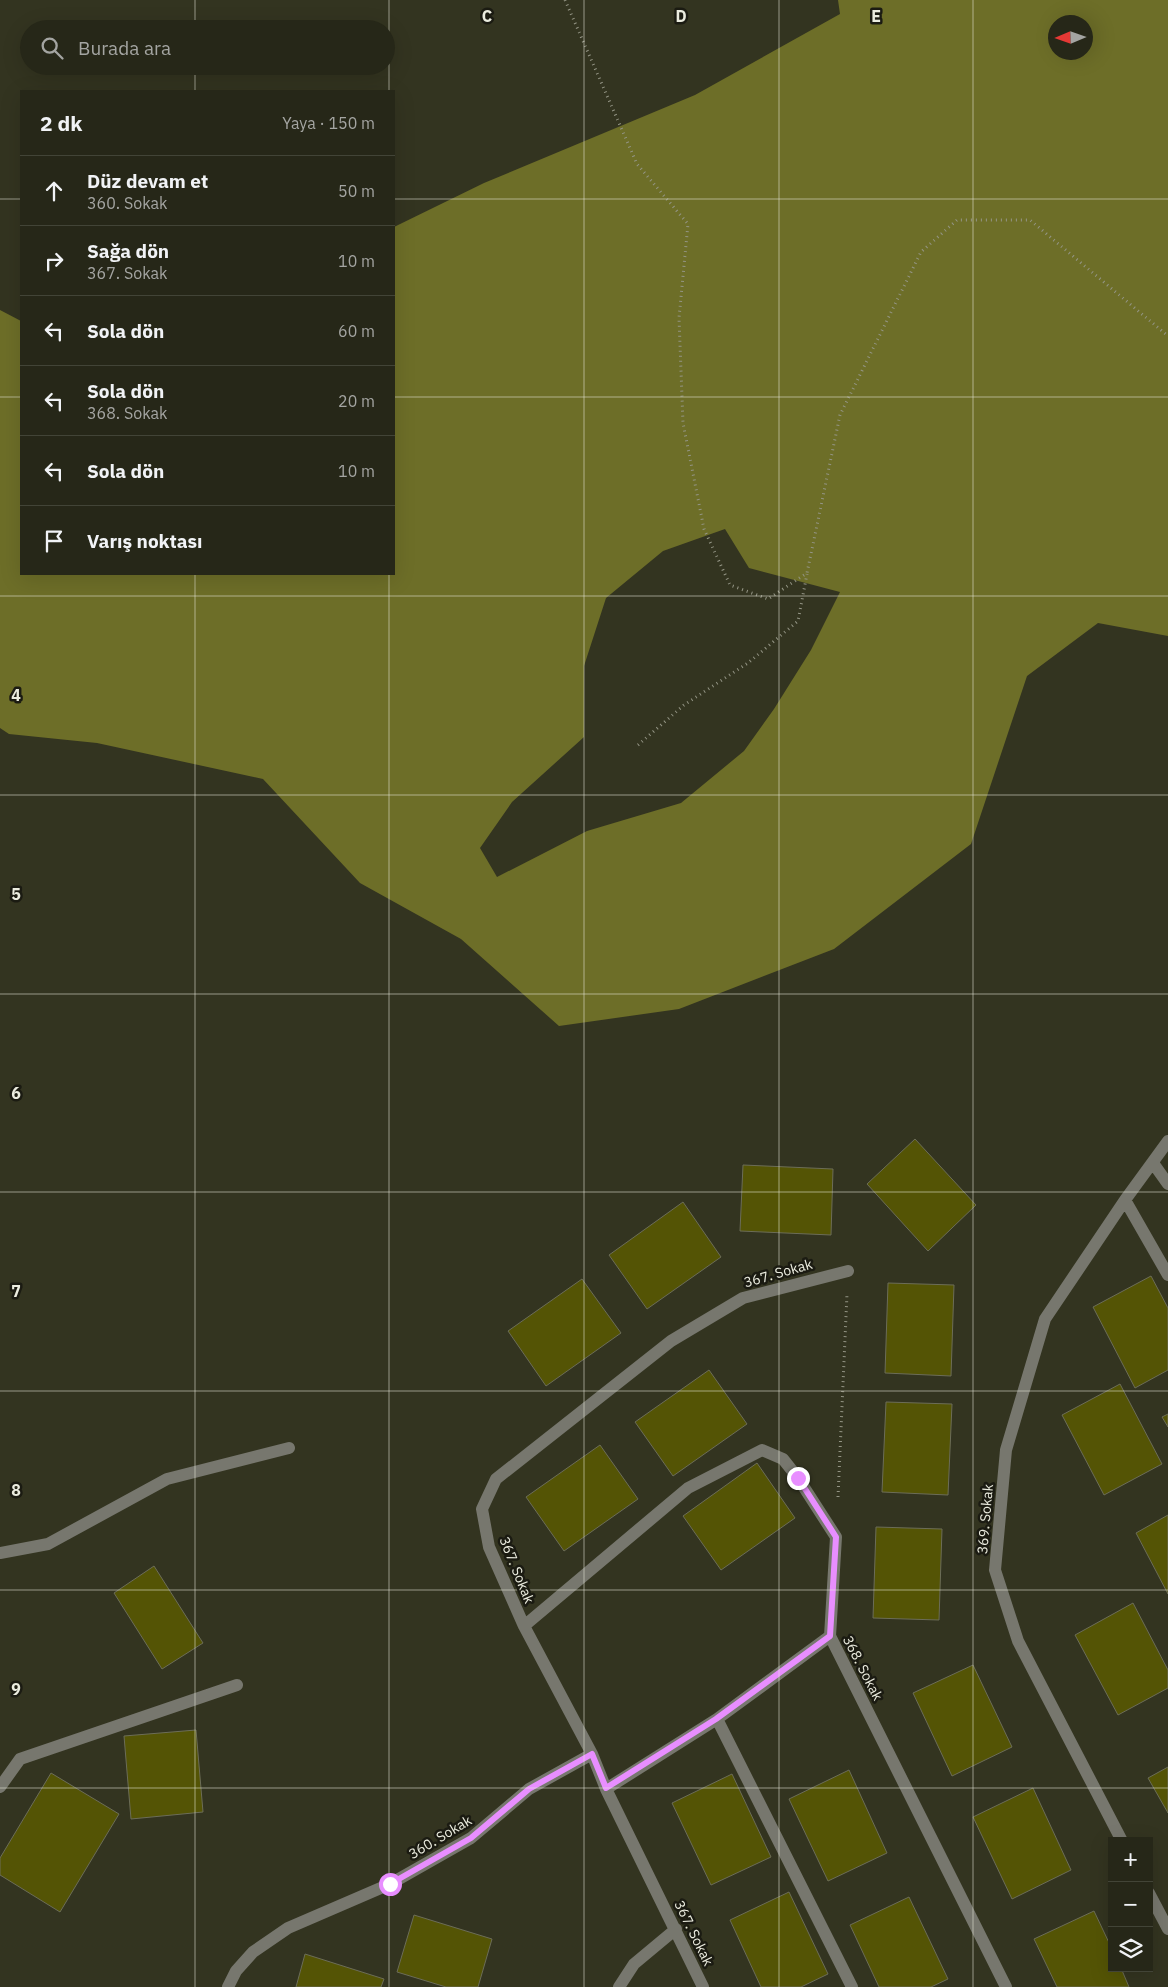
<!DOCTYPE html>
<html lang="tr">
<head>
<meta charset="utf-8">
<style>
	:root { --surface:#262718; --page:#323325; --text:#f1f3f6; --muted:#a4a5a2; --line:#424437 }
	body { margin:0; font-family:"IBM Plex Sans",sans-serif; background:var(--page); color:var(--text) }
	.controls { position:absolute; right:15px; bottom:15px; display:grid; overflow:hidden; border-radius:0px; box-shadow:0 5px 20px #0002 }
	.controls button { width:45px; height:45px; display:grid; place-items:center; padding:0; border:0; border-bottom:1px solid var(--line); background:var(--surface); color:var(--text); font:25px sans-serif }
	.compass { position:absolute; left:1048px; top:15px; width:45px; height:45px; border-radius:50%; background:var(--surface); box-shadow:0 5px 20px #0002; rotate:268deg }
	.stop { position:absolute; width:15px; height:15px; margin:-11px; border:4px solid #e88eff; border-radius:50%; background:#fff }
	.stop.end { background:#e88eff; border-color:#fff; box-shadow:0 1px 5px #0008 }
	.list { margin:0; padding:0; list-style:none }
	h2 { display:flex; justify-content:space-between; align-items:center; height:65px; margin:0; padding:0 20px; font-size:21px }
	h2 small { font-size:16px; font-weight:400; color:var(--muted) }
	.list li { display:grid; grid-template-columns:32px 1fr auto; gap:15px; align-items:center; box-sizing:border-box; height:70px; padding:0 20px; border-top:1px solid var(--line) }
	.list b { display:block; font-size:19px; white-space:nowrap }
	.list p { margin:0; font-size:16px; white-space:nowrap; color:var(--muted) }
	.list em { font-size:16px; font-style:normal; color:var(--muted) }
	.icon { flex:none; width:28px; height:28px; fill:none; stroke:currentColor; stroke-width:2; stroke-linecap:round; stroke-linejoin:round }
	.map { position:relative; flex:none; width:1168px; height:1987px; overflow:hidden }
	.search { position:absolute; background:var(--surface); box-shadow:0 5px 20px #0002; left:20px; top:20px; width:375px; height:55px; display:flex; align-items:center; gap:12px; box-sizing:border-box; padding:0 18px; border-radius:28px; color:var(--muted); font-size:19px }
	.panel { position:absolute; background:var(--surface); box-shadow:0 5px 20px #0002; left:20px; top:90px; width:375px; height:485px; border-radius:0px }
	.map>svg:first-child { display:block }
</style>
</head>
<body>
<div class="map">
<svg width="1168" height="1987" viewBox="0 0 1168 1987">
	<rect width="100%" height="100%" fill="#333420"/>
	<path fill="#6d6e28" fill-rule="evenodd" d="M838,0H1168V636L1098,623L1027,676L971,844L834,949L679,1009L559,1026L461,939L360,883L263,779L97,743L9,734L0,728V310L21,321V574H394V227L484,183L695,95L840,14ZM1056,22H1086V52H1056ZM725,529L749,568L840,592L811,650L774,709L744,751L681,803L587,831L497,877L480,848L512,802L584,737V666L606,598L663,551Z"/>
	<path fill="#545405" stroke="#6c6d58" d="M915,1139L976,1205L928,1251L867,1184Z
		M743,1165L833,1169L831,1235L740,1231Z
		M683,1202L721,1257L647,1309L609,1255Z
		M1151,1276L1168,1308V1370L1135,1388L1093,1307Z
		M582,1279L621,1333L546,1386L508,1331Z
		M888,1283L954,1285L951,1376L885,1373Z
		M709,1370L747,1424L673,1476L635,1422Z
		M1120,1384L1162,1464L1104,1495L1062,1415Z
		M886,1402L952,1404L948,1495L882,1492Z
		M1168,1414V1427L1162,1417Z
		M600,1445L638,1499L564,1551L526,1497Z
		M757,1463L795,1518L721,1570L683,1516Z
		M1168,1515V1594L1136,1533Z
		M876,1527L942,1529L939,1620L873,1618Z
		M154,1566L203,1643L162,1669L114,1593Z
		M1133,1603L1168,1670V1688L1118,1715L1075,1635Z
		M973,1665L1012,1747L952,1776L913,1693Z
		M196,1730L203,1812L131,1819L124,1736Z
		M1168,1767V1813L1148,1778Z
		M849,1770L887,1853L828,1881L789,1799Z
		M51,1773L119,1814L60,1912L0,1875V1858Z
		M732,1774L771,1857L711,1885L672,1803Z
		M1033,1788L1071,1870L1012,1899L973,1817Z
		M789,1892L828,1974L801,1987H761L730,1920Z
		M909,1897L948,1979L931,1987H879L850,1925Z
		M1094,1911L1112,1949V1968H1121L1129,1987H1057L1034,1939Z
		M414,1915L492,1939L478,1987H446L397,1972Z
		M305,1954L384,1979L381,1987H296Z"/>
	<g fill="none" stroke-linecap="round" stroke-linejoin="round">
		<path stroke="#949585" stroke-width="3" stroke-dasharray="1 4" stroke-linecap="butt" d="M565,0L637,164L688,224L679,318L683,423L704,529L730,585L768,599L807,573L840,415L921,252L957,220H1030L1168,336
			M638,745L684,705L748,663L798,621L807,574
			M838,1497L847,1294"/>
		<path stroke="#77776e" stroke-width="12" d="M1168,1141L1125,1200L1168,1275
			M1153,1163L1168,1184
			M0,1553L48,1544L167,1479L289,1448
			M524,1626L688,1488L762,1450L783,1459L798,1478L836,1537L830,1636L1006,1987
			M717,1719L852,1987
			M0,1787L20,1759L237,1685
			M606,1789L717,1719L830,1636
			M1122,1841L1018,1641L995,1570L1006,1450L1045,1319L1125,1200
			M1149,1893L1168,1929
			M228,1987L236,1971L253,1952L288,1928L390,1884L471,1838L529,1789L592,1754
			M619,1987L634,1964L676,1929
			M703,1987L606,1789L592,1754L524,1626L489,1547L482,1509L496,1479L671,1341L743,1298L848,1271"/>
	</g>
	<g fill="none" stroke-linecap="round" stroke-linejoin="round">
		<path stroke="#e88eff" stroke-width="6" d="M390,1884L471,1838L529,1789L592,1754L606,1788L716,1719L830,1636L836,1537L798,1478"/>
	</g>
	<path fill="none" stroke="#ebecdf" stroke-width="1" stroke-opacity="0.55" d="M195,0V29M389,0V91M584,0V1987M779,0V1987M973,0V1987M195,66V91M0,199H21M394,199H1168M0,397H21M394,397H1168M195,574V1987M389,574V1987M0,596H1168M0,795H1168M0,994H1168M0,1192H1168M0,1391H1168M0,1590H1168M0,1788H1168"/>
	<g text-anchor="middle" dominant-baseline="central" stroke-width="5" stroke-linejoin="round" paint-order="stroke">
		<g font-size="14" fill="#ebecdf" stroke="#1b1b12">
			<text transform="translate(778 1273) rotate(-16)">367. Sokak</text>
			<text transform="translate(985 1519) rotate(-85)">369. Sokak</text>
			<text transform="translate(517 1570) rotate(68)">367. Sokak</text>
			<text transform="translate(863 1668) rotate(63)">368. Sokak</text>
			<text transform="translate(440 1837) rotate(-31)">360. Sokak</text>
			<text transform="translate(694 1933) rotate(64)">367. Sokak</text>
		</g>
	</g>
	<g font-size="16" text-anchor="middle" font-weight="bold" fill="#ebecdf" stroke="#1b1b12" stroke-width="5" stroke-linejoin="round" paint-order="stroke">
		<text x="487" y="22">C</text>
		<text x="681" y="22">D</text>
		<text x="876" y="22">E</text>
		<text x="16" y="701">4</text>
		<text x="16" y="900">5</text>
		<text x="16" y="1099">6</text>
		<text x="16" y="1297">7</text>
		<text x="16" y="1496">8</text>
		<text x="16" y="1695">9</text>
	</g>
</svg>
<div class="controls">
<button>+</button>
<button>−</button>
<button><svg class="icon" aria-label="layers" viewBox="0 0 24 24"><path d="M12 4l9 5-9 5-9-5zM3 14l9 5 9-5"/></svg></button>
</div>
<svg class="compass" viewBox="-18 -18 36 36"><path d="M0-13l5 13h-10z" fill="#e53935"/><path d="M0 13l5-13h-10z" fill="#a4a5a2"/></svg>
<div class="stop" style="left:390px;top:1884px"></div>
<div class="stop end" style="left:798px;top:1478px"></div>
<div class="search"><svg class="icon" aria-label="search" viewBox="0 0 24 24"><circle cx="10" cy="10" r="6"/><path d="M15 15l6 6"/></svg>Burada ara</div>
<section class="panel">
<h2>2 dk<small>Yaya · 150 m</small></h2>
<ul class="list">
<li><svg class="icon" aria-label="ahead" viewBox="0 0 24 24"><path d="M12 20V5M6 11l6-6 6 6"/></svg><div><b>Düz devam et</b><p>360. Sokak</p></div><em>50 m</em></li>
<li><svg class="icon" aria-label="right" viewBox="0 0 24 24"><path d="M7 20v-9h11M14 6l5 5-5 5"/></svg><div><b>Sağa dön</b><p>367. Sokak</p></div><em>10 m</em></li>
<li><svg class="icon" aria-label="left" viewBox="0 0 24 24"><path d="M17 20v-9H6M10 6l-5 5 5 5"/></svg><div><b>Sola dön</b></div><em>60 m</em></li>
<li><svg class="icon" aria-label="left" viewBox="0 0 24 24"><path d="M17 20v-9H6M10 6l-5 5 5 5"/></svg><div><b>Sola dön</b><p>368. Sokak</p></div><em>20 m</em></li>
<li><svg class="icon" aria-label="left" viewBox="0 0 24 24"><path d="M17 20v-9H6M10 6l-5 5 5 5"/></svg><div><b>Sola dön</b></div><em>10 m</em></li>
<li><svg class="icon" aria-label="arrive" viewBox="0 0 24 24"><path d="M6 21V4h12l-3 4 3 4H6"/></svg><div><b>Varış noktası</b></div></li>
</ul>
</section>
</div>
</body>
</html>
